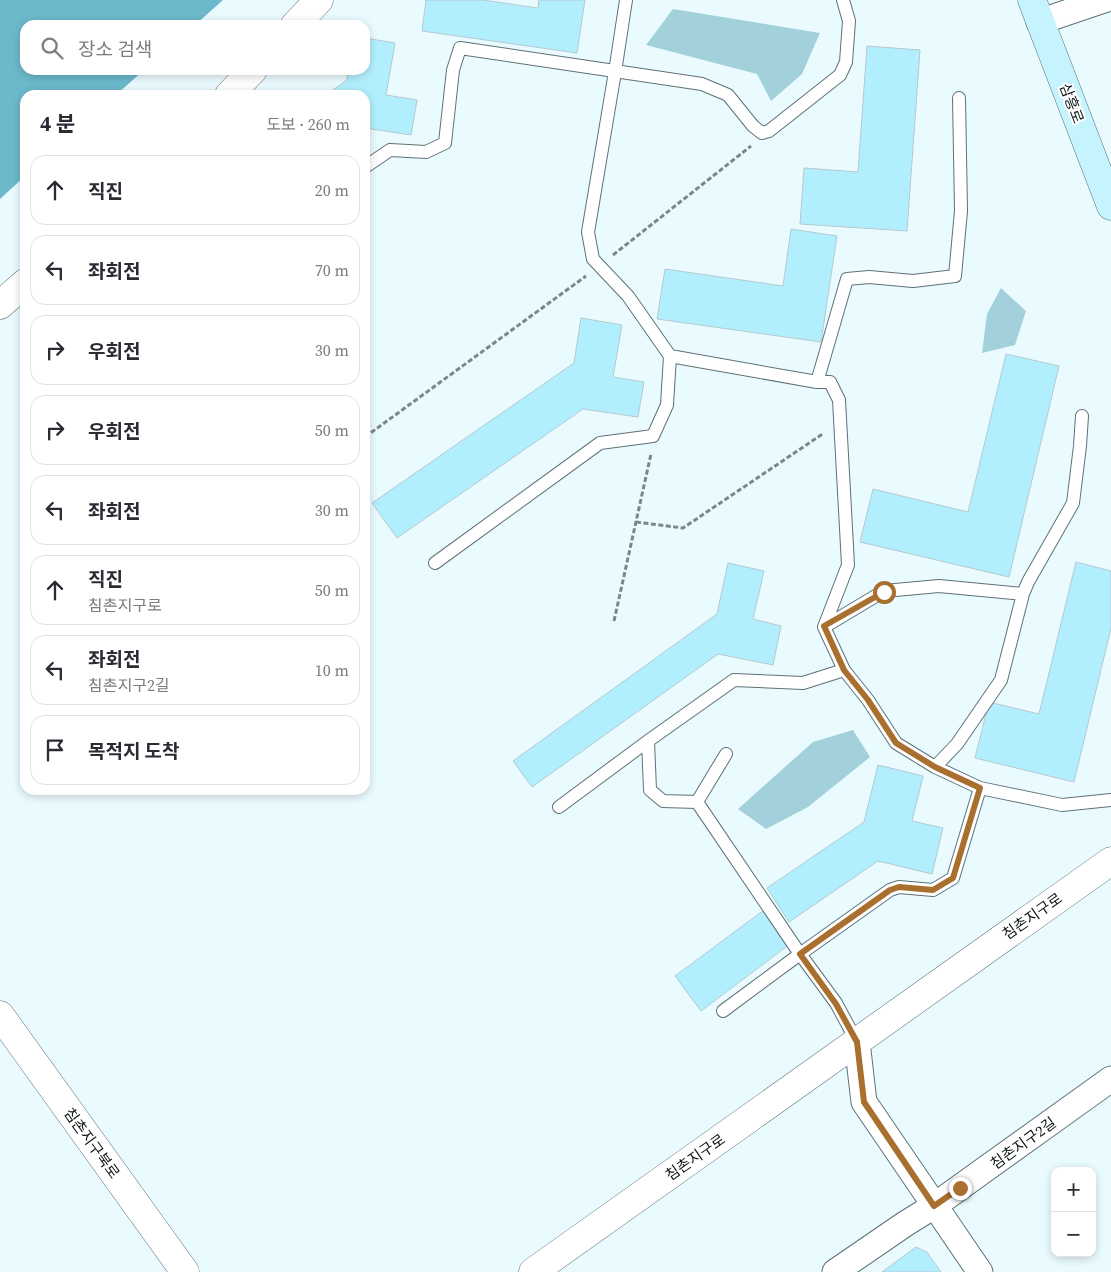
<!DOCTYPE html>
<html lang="ko">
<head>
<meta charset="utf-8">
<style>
	:root { --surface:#fff; --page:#f7f7f7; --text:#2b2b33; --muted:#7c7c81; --line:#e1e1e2 }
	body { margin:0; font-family:"Source Serif 4","Noto Sans KR",serif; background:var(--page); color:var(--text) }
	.controls { position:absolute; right:15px; bottom:15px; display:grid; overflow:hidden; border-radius:10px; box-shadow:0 2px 8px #0003 }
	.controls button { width:45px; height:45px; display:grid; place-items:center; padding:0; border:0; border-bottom:1px solid var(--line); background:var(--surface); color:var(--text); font:25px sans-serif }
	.stop { position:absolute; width:15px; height:15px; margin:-11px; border:4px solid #a96f2f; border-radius:50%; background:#fff }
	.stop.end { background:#a96f2f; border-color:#fff; box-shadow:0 1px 5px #0008 }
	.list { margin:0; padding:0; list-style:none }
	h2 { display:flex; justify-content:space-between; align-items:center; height:65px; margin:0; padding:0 20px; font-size:21px }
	h2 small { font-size:16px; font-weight:400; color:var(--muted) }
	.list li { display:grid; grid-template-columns:32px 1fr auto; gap:15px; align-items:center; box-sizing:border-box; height:70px; margin:0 10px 10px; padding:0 10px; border:1px solid var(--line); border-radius:15px }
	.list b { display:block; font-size:19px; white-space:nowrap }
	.list p { margin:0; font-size:16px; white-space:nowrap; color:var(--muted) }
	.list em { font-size:16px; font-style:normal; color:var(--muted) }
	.icon { flex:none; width:28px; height:28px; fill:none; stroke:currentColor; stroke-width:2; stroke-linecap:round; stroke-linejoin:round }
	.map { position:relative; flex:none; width:1111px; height:1272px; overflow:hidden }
	.search { position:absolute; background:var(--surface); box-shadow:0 2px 8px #0003; left:20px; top:20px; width:350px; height:55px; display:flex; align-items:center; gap:12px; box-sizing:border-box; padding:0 18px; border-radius:15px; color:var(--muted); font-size:19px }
	.panel { position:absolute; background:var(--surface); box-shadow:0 2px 8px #0003; left:20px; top:90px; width:350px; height:705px; border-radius:15px }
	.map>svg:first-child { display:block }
</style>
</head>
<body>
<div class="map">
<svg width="1111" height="1272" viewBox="0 0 1111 1272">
	<rect width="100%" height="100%" fill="#eafbff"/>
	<path fill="#a2d0db" d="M673,9L820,33L802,74L771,101L757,74L646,45Z
		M1001,288L1026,311L1015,345L982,353L987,314Z
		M853,730L870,757L808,807L766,829L738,809L813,742Z"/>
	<path fill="#6cb9cc" d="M0,0H223L195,25H25V70H144L116,95H25V176L0,199Z"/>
	<path fill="#b2effe" stroke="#b5c9ce" d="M426,0H483L538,8L539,0H585L577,53L422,31Z
		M365,38L395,43L386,95L417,100L411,135L365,128V95H326L347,80L348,70H365Z
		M867,46L920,50L907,231L800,224L804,168L858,172Z
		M791,229L837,236L821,342L657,319L665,269L783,286Z
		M581,318L622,325L613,377L644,382L638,417L583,409L397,538L372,503L574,363Z
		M1006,354L1059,366L1009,577L860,542L873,489L968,512Z
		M1076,562L1111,571V628L1074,782L975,758L989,702L1039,714Z
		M728,563L764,571L753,619L781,626L773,665L718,654L532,787L513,761L717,614Z
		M878,765L923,776L912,821L943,828L932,874L878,861L789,922L767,888L864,822Z
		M764,910L790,944L701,1011L675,976Z
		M916,1247L927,1252L941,1272H882Z"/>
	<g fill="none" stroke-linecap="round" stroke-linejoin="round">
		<g stroke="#5f7176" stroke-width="14">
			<path id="service" d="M626,0L615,72L588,232L593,259L628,296L670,356L817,382H830L839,400L848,565L824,627L844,670L868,700L896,743L935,767L980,788L1062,805L1111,800
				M365,167L390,150L426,152L445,143L453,70L460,48L702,84L728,95L753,126L762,133L769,131L840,75L846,62L849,21L843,0
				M817,382L847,279L869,277L913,281L955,276L961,211L959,98
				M435,563L600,443L653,436L667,405L670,356
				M824,627L884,591L939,586L1023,594L1028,582L1073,503L1080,446L1082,416
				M648,741L650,790L663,801L697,802L800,954L723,1011
				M935,767L957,744L1001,680L1023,594
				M697,802L726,754
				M559,807L648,741L734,680L803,683L844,670
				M857,1042L836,1003L800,954L890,890L899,887L933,890L953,878L980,788"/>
		</g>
		<g stroke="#5f7176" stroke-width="27">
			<path id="minor" d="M1039,22L1104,0
				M857,1042L864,1102L980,1272
				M835,1272L905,1224L934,1206L1111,1079"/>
		</g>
		<g stroke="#5f7176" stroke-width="29">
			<path id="tertiary" d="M295,25L319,0
				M229,95L253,70
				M0,305L25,283
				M0,1015L185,1272
				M533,1272L1111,861"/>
		</g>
		<g stroke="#5f7176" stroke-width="29">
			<path id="secondary" d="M1032,0L1111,206"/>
		</g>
		<path stroke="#7b878a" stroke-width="3" stroke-dasharray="5 2.5" stroke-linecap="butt" d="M613,255L751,146
			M365,437L586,276
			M636,522L683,528L824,433
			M614,621L651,454"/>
		<use href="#service" stroke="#fff" stroke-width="12"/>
		<use href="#minor" stroke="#fff" stroke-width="25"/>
		<use href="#tertiary" stroke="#fff" stroke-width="28"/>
		<use href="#secondary" stroke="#c5f4fe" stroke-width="28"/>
	</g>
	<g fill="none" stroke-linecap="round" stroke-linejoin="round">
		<path stroke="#a96f2f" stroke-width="6" d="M884,592L824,626L844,670L868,700L896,743L935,767L980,788L953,878L933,890L899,887L890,890L800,954L836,1004L857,1042L864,1102L934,1206L960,1188"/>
	</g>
	<g text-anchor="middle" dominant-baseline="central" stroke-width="4" stroke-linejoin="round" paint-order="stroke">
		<g font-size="15" fill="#0e1517" stroke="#fff">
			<text transform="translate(1072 103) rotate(69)">삼흥로</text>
			<text transform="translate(1032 916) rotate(-35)">침촌지구로</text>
			<text transform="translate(92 1143) rotate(54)">침촌지구북로</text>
			<text transform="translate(1023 1143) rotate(-36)">침촌지구2길</text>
			<text transform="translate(695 1157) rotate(-35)">침촌지구로</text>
		</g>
	</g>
</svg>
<div class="controls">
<button>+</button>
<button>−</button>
</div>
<div class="stop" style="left:884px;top:592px"></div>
<div class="stop end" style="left:960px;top:1188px"></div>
<div class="search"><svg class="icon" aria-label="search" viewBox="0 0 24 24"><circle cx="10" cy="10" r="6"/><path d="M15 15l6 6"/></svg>장소 검색</div>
<section class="panel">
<h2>4 분<small>도보 · 260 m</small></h2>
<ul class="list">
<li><svg class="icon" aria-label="ahead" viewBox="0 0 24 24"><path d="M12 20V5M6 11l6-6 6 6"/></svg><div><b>직진</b></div><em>20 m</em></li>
<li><svg class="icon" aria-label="left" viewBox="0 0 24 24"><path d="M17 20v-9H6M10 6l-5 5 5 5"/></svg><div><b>좌회전</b></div><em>70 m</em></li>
<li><svg class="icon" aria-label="right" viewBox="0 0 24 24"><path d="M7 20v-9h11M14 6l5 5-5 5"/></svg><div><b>우회전</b></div><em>30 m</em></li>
<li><svg class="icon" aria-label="right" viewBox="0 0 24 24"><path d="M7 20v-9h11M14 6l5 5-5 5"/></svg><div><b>우회전</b></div><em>50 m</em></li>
<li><svg class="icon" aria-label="left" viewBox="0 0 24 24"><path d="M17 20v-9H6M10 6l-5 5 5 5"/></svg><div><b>좌회전</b></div><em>30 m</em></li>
<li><svg class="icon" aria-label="ahead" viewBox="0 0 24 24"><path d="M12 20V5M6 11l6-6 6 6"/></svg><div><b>직진</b><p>침촌지구로</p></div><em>50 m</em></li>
<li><svg class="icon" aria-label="left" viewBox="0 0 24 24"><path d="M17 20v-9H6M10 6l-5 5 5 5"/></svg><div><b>좌회전</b><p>침촌지구2길</p></div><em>10 m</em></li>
<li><svg class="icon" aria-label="arrive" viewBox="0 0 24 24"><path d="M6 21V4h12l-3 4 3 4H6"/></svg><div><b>목적지 도착</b></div></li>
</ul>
</section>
</div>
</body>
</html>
